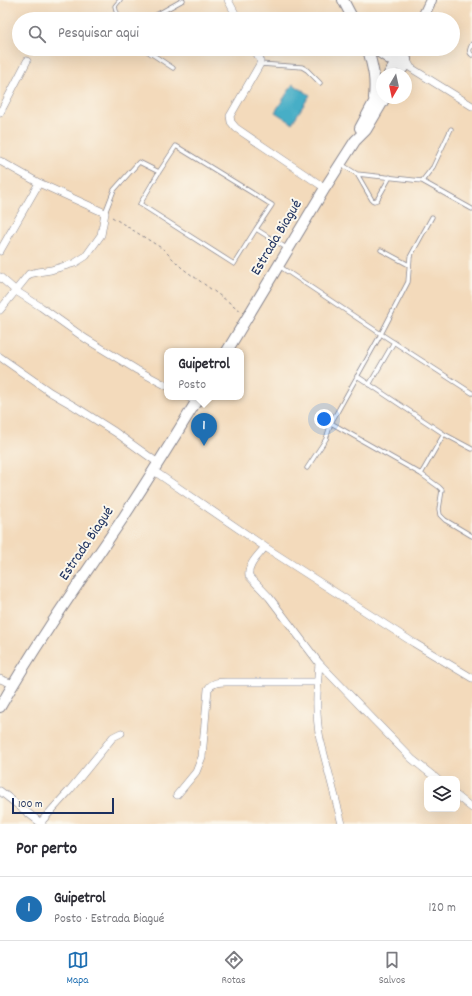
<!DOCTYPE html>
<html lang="pt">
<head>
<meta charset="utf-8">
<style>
	:root { --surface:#fff; --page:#f7f7f7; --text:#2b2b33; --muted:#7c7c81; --line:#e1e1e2; --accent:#1f6fb2 }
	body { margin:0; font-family:Dekko,sans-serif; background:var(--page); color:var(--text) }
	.controls { position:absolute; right:12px; bottom:12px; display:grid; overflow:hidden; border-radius:8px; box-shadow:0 4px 16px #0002 }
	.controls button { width:36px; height:36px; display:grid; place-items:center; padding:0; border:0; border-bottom:1px solid var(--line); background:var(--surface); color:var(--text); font:20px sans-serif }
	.compass { position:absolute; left:376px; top:68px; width:36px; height:36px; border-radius:50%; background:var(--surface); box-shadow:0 4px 16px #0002; rotate:189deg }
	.scale { position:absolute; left:12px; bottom:10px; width:102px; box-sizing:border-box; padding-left:4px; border:2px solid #1b2f5e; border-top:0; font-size:11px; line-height:14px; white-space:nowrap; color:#1b2f5e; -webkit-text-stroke:3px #fbf7ec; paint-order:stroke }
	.you { position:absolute; left:324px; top:419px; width:14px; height:14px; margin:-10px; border:3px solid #fff; border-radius:50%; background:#1a73e8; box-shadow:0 0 0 6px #1a73e833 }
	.badge { display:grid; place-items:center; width:26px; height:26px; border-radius:50%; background:var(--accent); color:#fff; font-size:13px; font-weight:700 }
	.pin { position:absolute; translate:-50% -33px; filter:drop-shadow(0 1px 2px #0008) }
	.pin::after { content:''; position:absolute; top:21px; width:14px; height:12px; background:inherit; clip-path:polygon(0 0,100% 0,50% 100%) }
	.popup { position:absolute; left:164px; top:348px; width:80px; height:52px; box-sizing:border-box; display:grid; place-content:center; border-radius:8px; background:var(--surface); filter:drop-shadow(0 1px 3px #0005); font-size:13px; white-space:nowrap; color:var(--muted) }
	.popup b { font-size:15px; color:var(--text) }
	.popup::after { content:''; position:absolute; left:50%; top:100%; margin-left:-8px; border:8px solid transparent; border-top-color:var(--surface) }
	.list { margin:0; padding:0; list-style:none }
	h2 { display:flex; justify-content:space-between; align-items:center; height:52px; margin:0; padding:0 16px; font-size:17px }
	h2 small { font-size:13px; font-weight:400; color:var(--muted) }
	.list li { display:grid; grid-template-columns:26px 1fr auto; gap:12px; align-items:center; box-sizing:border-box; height:64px; padding:0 16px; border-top:1px solid var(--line) }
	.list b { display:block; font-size:15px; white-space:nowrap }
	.list p { margin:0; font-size:13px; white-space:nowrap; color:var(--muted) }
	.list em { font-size:13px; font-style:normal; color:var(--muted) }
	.icon { flex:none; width:22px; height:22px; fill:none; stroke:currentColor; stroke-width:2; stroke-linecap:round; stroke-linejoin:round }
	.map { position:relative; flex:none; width:472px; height:824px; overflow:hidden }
	.search { position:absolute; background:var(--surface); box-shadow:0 4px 16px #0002; left:12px; right:12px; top:12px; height:44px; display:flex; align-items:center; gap:10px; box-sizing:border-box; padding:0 14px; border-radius:22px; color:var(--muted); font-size:15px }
	.sheet { height:116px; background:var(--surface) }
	nav { display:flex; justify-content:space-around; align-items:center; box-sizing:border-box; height:56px; border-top:1px solid var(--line); background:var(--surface); font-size:11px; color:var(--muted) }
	nav a { display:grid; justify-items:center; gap:2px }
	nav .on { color:var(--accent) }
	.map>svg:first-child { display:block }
</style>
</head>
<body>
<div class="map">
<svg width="472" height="824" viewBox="0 0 472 824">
	<rect width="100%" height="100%" fill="#fbf7ec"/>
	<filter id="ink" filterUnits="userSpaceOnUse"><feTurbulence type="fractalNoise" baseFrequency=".025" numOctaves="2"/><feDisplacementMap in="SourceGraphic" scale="8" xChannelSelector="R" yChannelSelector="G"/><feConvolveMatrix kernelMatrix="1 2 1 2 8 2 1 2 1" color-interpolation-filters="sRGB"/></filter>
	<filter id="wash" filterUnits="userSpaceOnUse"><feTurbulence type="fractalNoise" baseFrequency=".012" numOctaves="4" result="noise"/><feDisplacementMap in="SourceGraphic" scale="16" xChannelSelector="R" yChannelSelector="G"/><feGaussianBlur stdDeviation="0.9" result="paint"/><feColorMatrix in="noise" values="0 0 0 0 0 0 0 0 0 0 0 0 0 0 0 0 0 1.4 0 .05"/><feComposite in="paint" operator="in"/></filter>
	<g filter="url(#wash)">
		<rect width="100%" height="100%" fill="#f3dabb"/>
		<path fill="#47aec6" stroke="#316e92" d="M293,84L310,95L292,123L275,112Z"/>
	</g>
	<g filter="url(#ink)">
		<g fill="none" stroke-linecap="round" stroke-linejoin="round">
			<g stroke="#87848c" stroke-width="5">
				<path id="lane" d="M120,0L115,6L116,11L121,19
					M149,19L183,0
					M472,44C470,48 468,52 472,55
					M144,49L173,68
					M260,64L302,67L307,70L320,83
					M341,164L357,174L422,181L433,167L451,129
					M159,172L140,204L234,264L256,229L288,249
					M357,174L372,200L374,201L377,200L390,177
					M422,181L472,209
					M105,213L114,190L139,162L159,172L176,146L272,205L256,229
					M381,250L409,265
					M279,266L381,334L472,393
					M357,376L444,434L472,449
					M369,385L394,342
					M331,423L421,474L439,487L442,490L439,509L440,515L445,520L472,536
					M307,468L326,439L331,423L381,334L408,282L410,257L432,217
					M421,474L444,434"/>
			</g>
			<g stroke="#87848c" stroke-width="8">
				<path id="street" d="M228,0L238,19
					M254,49L260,59V64L230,116L231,122L236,128L325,188
					M406,59L411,68L472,106
					M0,113L27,61
					M0,161L39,183L105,213L101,235L86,256L75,263L51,270L38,272L29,274L0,310
					M0,251L39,183
					M0,277L16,291L41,307L86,339L137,370L167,386
					M0,357L50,392L74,406L115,432L158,463
					M188,397L196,401
					M154,471L265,547L414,643L472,678
					M265,547C259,555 247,565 249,576L269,597L319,663L370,716L412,759L437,779
					M319,663C317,689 315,713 320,739L342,824
					M0,679L13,684
					M0,791L42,824
					M177,795L196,772L202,757L208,689C213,681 222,682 230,682H318
					M457,796L472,808
					M40,823L69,791L113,737L121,733"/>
			</g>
			<g stroke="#87848c" stroke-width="12">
				<path id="secondary" d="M343,0L353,19
					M422,19L431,0
					M368,49C373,69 376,77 374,98
					M375,49L403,68
					M388,49L406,59
					M389,74L404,49
					M360,128L382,87
					M227,351L325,188L355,141L366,130L385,98
					M0,707C37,642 81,580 123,518C149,478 174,438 199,397"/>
			</g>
			<path stroke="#87848c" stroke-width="1" stroke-dasharray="3 3" stroke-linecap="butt" d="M112,217L163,249L182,268L241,311"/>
			<use href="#lane" stroke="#fff" stroke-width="3.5"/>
			<use href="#street" stroke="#fff" stroke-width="7"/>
			<use href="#secondary" stroke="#fff" stroke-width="10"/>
		</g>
	</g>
	<g text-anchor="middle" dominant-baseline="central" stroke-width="4" stroke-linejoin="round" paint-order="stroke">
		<g font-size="15" fill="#1b2f5e" stroke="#fbf7ec">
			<text transform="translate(277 238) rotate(-59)">Estrada Biagué</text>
			<text transform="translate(87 544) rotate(-56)">Estrada Biagué</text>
		</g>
	</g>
</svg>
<div class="controls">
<button><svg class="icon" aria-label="layers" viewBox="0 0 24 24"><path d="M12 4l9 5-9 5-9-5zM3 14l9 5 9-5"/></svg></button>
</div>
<svg class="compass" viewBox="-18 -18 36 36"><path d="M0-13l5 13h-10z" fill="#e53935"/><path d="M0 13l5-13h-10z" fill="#7c7c81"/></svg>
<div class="scale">100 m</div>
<div class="you"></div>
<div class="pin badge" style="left:204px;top:446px">1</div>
<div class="popup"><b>Guipetrol</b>Posto</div>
<div class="search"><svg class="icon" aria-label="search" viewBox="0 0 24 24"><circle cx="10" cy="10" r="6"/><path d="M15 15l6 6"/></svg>Pesquisar aqui</div>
</div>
<section class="sheet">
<h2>Por perto<small></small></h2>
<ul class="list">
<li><span class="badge">1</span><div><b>Guipetrol</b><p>Posto · Estrada Biagué</p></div><em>120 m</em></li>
</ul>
</section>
<nav>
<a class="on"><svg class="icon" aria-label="map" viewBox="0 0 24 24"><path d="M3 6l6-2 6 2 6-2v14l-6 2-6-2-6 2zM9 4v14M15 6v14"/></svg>Mapa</a>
<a><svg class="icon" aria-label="directions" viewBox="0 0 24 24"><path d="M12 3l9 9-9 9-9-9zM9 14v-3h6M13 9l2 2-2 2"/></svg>Rotas</a>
<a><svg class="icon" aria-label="saved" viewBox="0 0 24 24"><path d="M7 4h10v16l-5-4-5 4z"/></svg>Salvos</a>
</nav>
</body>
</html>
